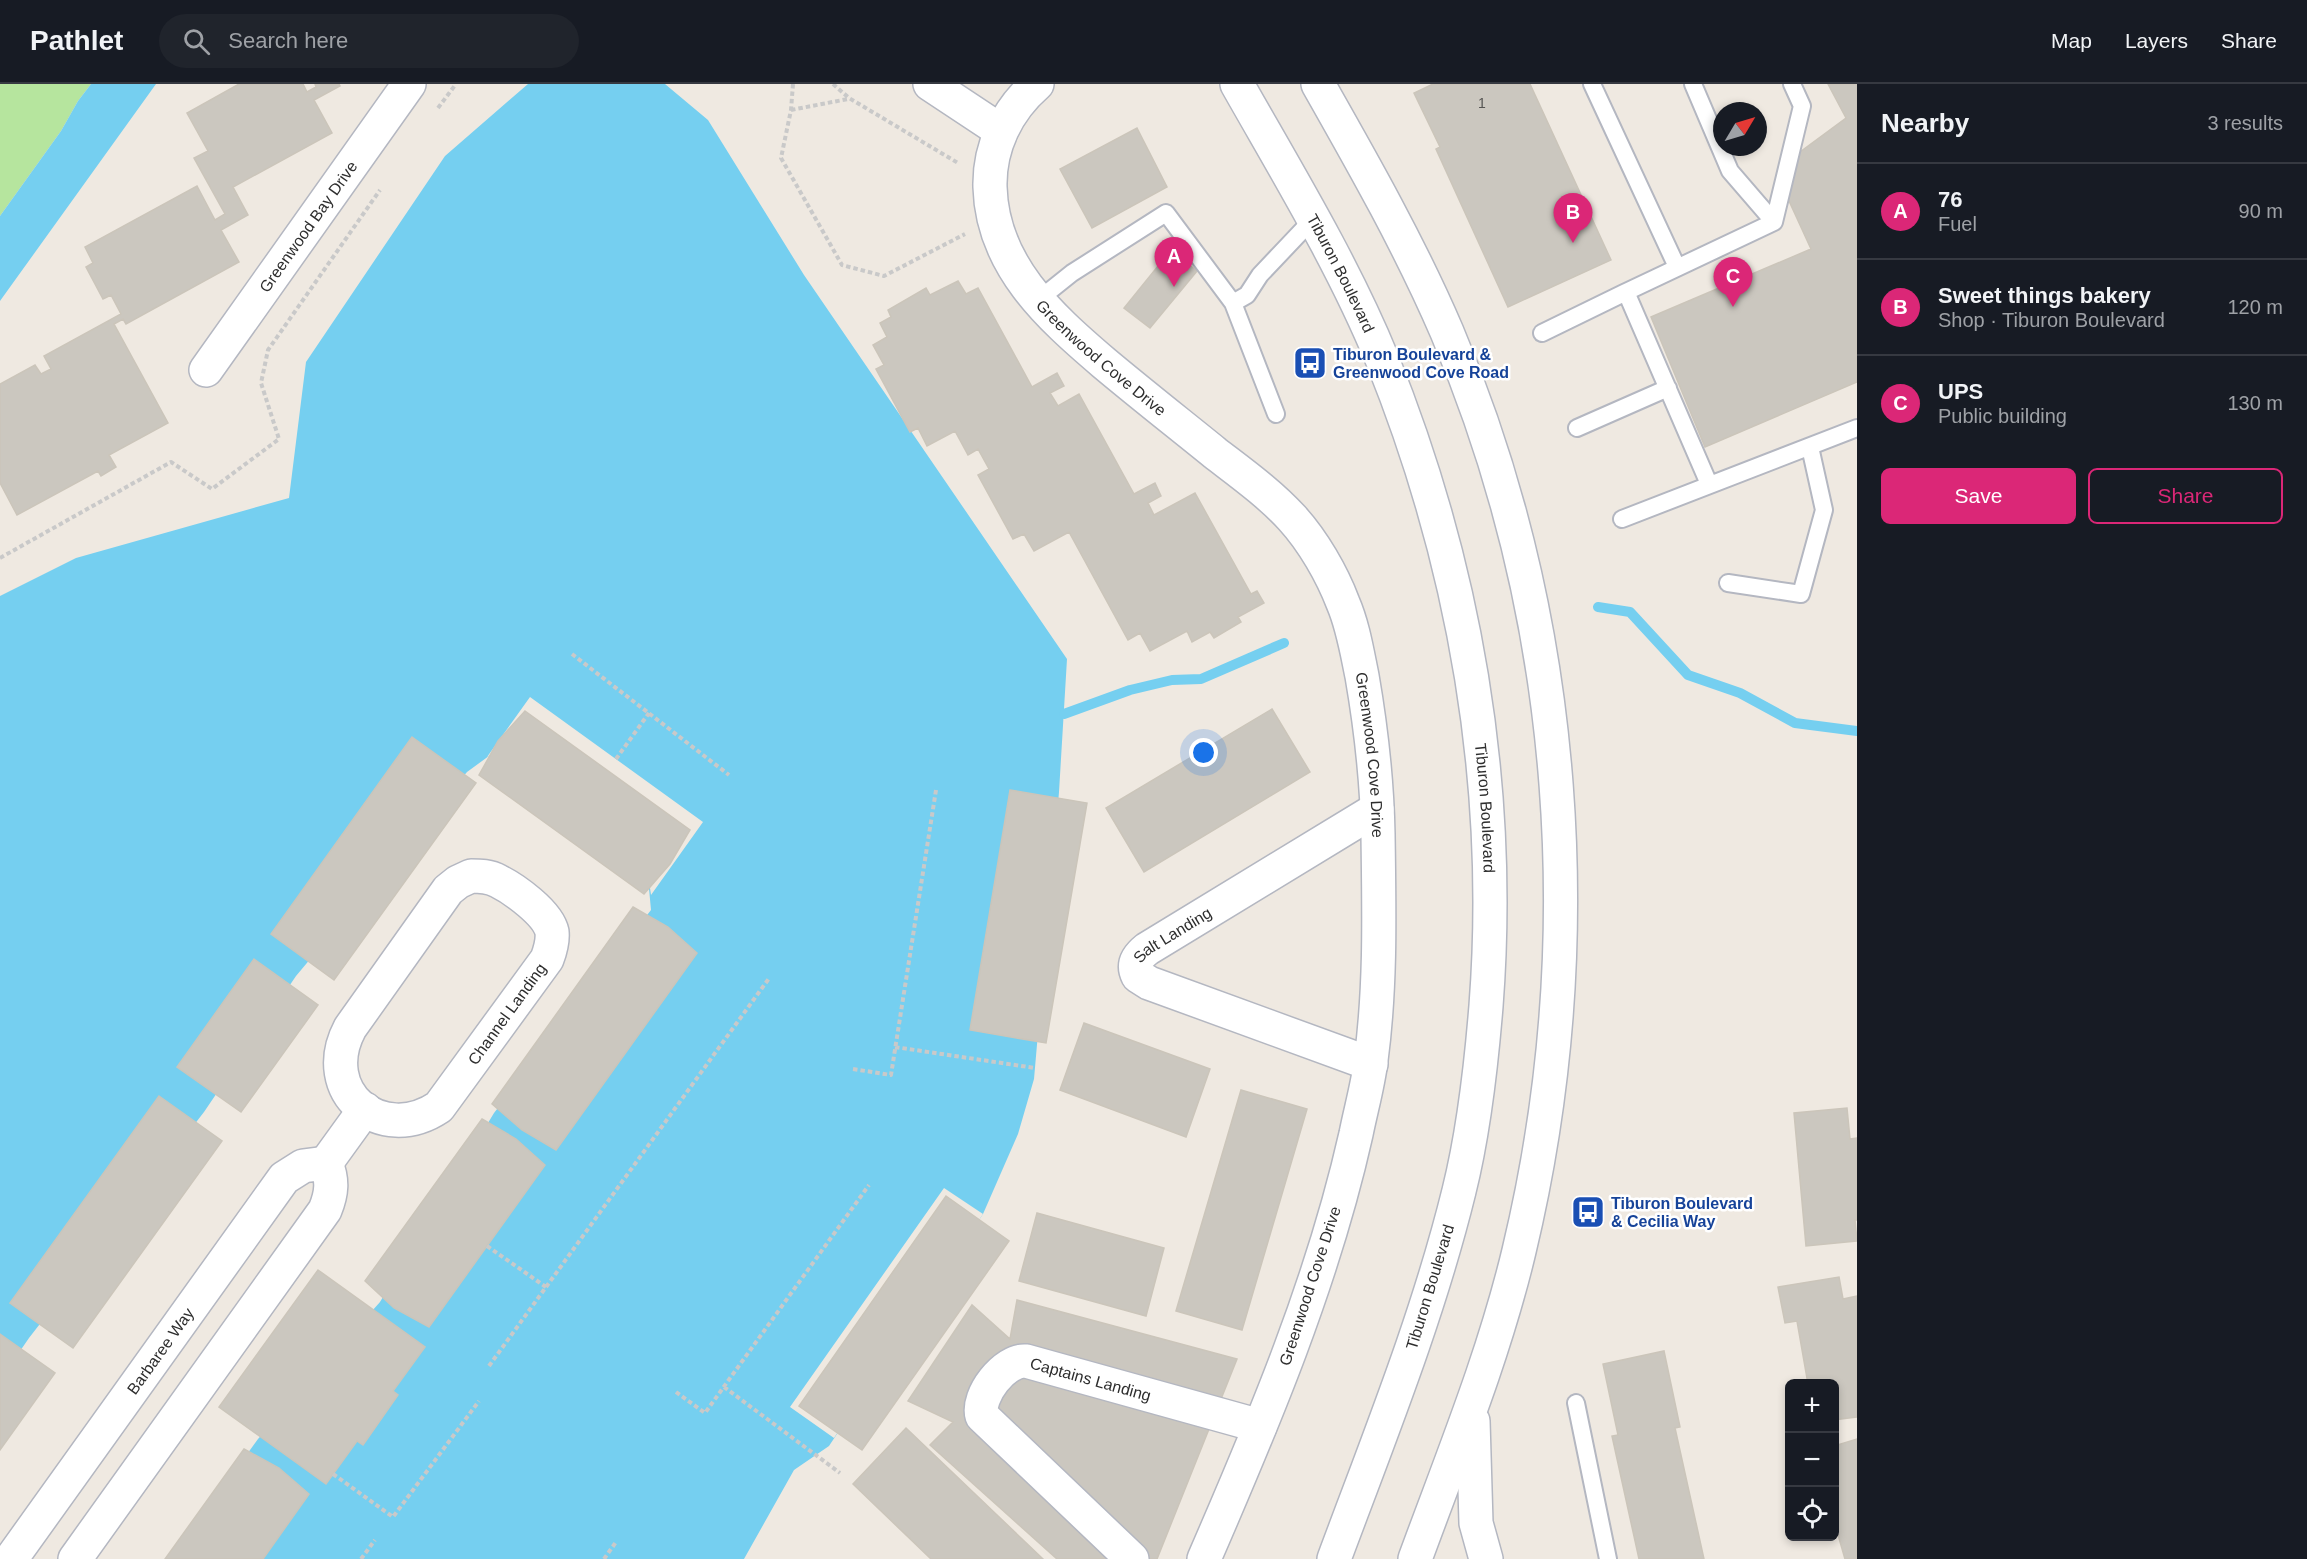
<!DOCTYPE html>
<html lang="en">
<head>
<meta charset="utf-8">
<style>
	:root { --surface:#171b24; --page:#20242c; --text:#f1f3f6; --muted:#9ea1a6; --line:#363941; --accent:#db2777 }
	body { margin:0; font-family:Arial,sans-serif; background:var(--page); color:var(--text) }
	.controls { position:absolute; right:18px; bottom:18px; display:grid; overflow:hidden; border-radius:9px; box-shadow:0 3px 9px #0003 }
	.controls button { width:54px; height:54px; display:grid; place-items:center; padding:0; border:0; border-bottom:2px solid var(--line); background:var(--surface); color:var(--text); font:30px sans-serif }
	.compass { position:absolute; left:1713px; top:18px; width:54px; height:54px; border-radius:50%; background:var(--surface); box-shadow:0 3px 9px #0003; rotate:52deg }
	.you { position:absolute; left:1204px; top:669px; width:21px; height:21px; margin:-15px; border:4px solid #fff; border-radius:50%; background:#1a73e8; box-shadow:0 0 0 9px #1a73e833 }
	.badge { display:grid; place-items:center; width:39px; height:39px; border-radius:50%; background:var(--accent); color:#fff; font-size:20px; font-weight:700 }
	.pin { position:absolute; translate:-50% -50px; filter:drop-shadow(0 2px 3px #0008) }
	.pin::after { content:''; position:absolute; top:32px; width:21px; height:18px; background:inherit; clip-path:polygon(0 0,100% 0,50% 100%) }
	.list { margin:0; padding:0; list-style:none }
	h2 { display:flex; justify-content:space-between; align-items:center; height:78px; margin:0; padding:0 24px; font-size:26px }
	h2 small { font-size:20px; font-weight:400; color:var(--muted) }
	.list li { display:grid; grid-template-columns:39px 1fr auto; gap:18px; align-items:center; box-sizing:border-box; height:96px; padding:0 24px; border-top:2px solid var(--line) }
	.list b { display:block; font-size:22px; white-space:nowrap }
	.list p { margin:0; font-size:20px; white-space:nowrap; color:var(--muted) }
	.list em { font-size:20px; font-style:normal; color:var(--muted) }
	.actions { display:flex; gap:12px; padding:18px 24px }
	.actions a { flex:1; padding:14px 0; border:2px solid var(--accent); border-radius:9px; text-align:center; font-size:21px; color:var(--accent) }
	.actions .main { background:var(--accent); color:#fff }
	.icon { flex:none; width:33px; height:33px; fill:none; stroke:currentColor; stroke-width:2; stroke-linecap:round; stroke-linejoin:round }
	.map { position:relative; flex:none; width:1857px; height:1475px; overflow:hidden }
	header { display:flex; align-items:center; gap:36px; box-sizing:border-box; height:84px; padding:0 30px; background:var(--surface); border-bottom:2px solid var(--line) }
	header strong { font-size:28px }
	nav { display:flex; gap:33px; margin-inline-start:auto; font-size:21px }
	.search { width:420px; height:54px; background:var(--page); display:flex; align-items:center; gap:15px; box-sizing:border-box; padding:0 21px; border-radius:33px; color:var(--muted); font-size:22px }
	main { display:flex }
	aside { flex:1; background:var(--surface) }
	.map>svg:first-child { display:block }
</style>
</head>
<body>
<header>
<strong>Pathlet</strong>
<div class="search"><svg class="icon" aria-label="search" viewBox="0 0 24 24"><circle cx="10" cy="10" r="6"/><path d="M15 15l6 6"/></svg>Search here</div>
<nav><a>Map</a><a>Layers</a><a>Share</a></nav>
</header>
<main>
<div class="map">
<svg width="1857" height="1475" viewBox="0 0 1857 1475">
	<rect width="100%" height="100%" fill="#efe9e1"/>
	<path fill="#b6e59e" d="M0,0H91L78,17L61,47L0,132Z"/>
	<path fill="#75cff0" d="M91,0H156L0,217V132L61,47L78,17Z
		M528,0H665L708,36L804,191L1067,575L1059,708L1034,995L1018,1050L983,1130L829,1362L794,1386L744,1475H171L258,1355L380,1218L494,1029L651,826L647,783L493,669L467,688L296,892L204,1028L29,1254L0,1296V512L76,474L289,414L306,278L445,72Z"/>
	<path fill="#efe9e1" d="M530,613L703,738L651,811L647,783L493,669L487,673Z
		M944,1104L983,1130L834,1354L790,1323Z"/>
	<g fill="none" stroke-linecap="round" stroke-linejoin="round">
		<path stroke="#75cff0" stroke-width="10" d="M1598,523L1630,528L1688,591L1740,609L1795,639L1857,647
			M1064,630L1130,606L1172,596L1201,595L1284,559"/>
	</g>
	<path fill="#cbc7bf" stroke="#cbc5ba" stroke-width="1.5" d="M239,0H303L307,8L316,3L315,0H339L340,2L314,16L332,49L233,103L248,131L221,146L239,178L126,240L123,235L114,240L168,339L109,371L116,383L101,392L98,387L17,431L0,399V300L35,281L41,290L51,285L44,272L121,230L111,211L103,215L86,183L93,179L85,163L197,102L215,136L225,130L194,74L208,67L187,29Z
		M1433,0H1530L1611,176L1508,223L1436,65L1440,63L1414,9Z
		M1828,0H1857V298L1705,363L1651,233L1811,165L1784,106L1796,71L1846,34Z
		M1137,44L1167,103L1092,144L1060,85Z
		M1171,166L1197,187L1150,244L1124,224Z
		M958,197L966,210L978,204L1032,303L1057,289L1064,302L1050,309L1058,322L1079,310L1134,410L1155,399L1161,412L1148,419L1154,431L1195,409L1251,510L1257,507L1264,519L1238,533L1241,538L1214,554L1210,548L1192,558L1187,547L1150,567L1140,549L1128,556L1069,448L1034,467L1024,450L1013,455L978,391L989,385L978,365L968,371L955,347L927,362L918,344L910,348L876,285L884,281L873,261L887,253L880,239L891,233L888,226L926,204L930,211Z
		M1272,625L1310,688L1144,788L1106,724Z
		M525,627L690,746L670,780L644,810L479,691L498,657Z
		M412,653L476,699L334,896L271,850Z
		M1010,706L1087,719L1046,959L970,946Z
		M633,823L668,843L697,869L556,1066L522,1046L492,1020Z
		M254,875L318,921L241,1028L177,983Z
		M1084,939L1210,985L1186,1053L1060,1006Z
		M1241,1006L1307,1025L1242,1246L1176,1227Z
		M159,1012L222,1057L73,1264L10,1219Z
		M1847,1024L1850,1055L1857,1054V1136H1855L1857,1157L1806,1162L1794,1029Z
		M482,1035L516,1055L545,1081L429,1243L394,1224L365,1197Z
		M946,1112L1009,1157L862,1366L799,1322Z
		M1037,1129L1164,1164L1146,1232L1019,1197Z
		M318,1186L425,1263L393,1307L398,1311L363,1361L357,1357L326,1400L219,1323Z
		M1839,1193L1843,1215L1857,1212V1333L1834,1336V1300H1808L1797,1237L1785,1239L1778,1203Z
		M1017,1216L1237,1275L1157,1475H1057L930,1361L953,1338L908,1317L972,1221L1010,1255Z
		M0,1250L55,1289L0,1366Z
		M1664,1267L1680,1343L1675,1344L1704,1475H1639L1612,1352L1618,1351L1603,1280Z
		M906,1344L1043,1475H931L853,1400Z
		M1857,1355V1475H1845L1834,1437V1362Z
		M244,1365L279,1384L309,1410L263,1475H165Z"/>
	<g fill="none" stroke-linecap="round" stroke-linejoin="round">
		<g stroke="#b4b7c1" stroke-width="20">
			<path id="lane" d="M1592,0L1677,183
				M1693,0L1730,87L1774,138L1802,22L1792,0
				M1037,217L1072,189L1166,129L1233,219L1276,330
				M1233,219L1247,211L1260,191L1313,135
				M1542,249L1626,208
				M1577,344L1668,304
				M1709,400L1626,208L1774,138
				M1622,435L1857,344
				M1728,499L1801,510L1824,426L1810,363
				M1576,1319L1608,1475"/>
		</g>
		<g stroke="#b4b7c1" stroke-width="36">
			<g id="street">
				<path d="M930,0L1001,47"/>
				<path id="s1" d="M206,286L409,0"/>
				<path d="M471,792C480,792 489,792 498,797C514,805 548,829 552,848C553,857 550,867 547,875L439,1023C381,1062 316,1008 350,944L448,806L458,798Z"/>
				<path id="s2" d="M1371,980L1149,899L1138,892C1132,880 1137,873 1147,865L1377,725"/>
				<path d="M326,1079L365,1025"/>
				<path id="s3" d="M1132,1475L982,1332C976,1312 1005,1275 1026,1277L1260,1342"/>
			</g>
		</g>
		<g stroke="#b4b7c1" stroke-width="36">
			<g id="secondary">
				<path id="s4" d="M1037,0C1007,26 989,63 990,103C992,181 1049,232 1104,279C1141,310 1178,339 1215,369C1241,389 1269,409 1292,434C1313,457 1332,490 1343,519C1353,542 1357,568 1362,592C1371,644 1377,697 1378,750C1379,826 1381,901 1371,976C1368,1001 1361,1025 1356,1050C1323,1197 1264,1337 1204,1475"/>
				<path id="s5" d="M1237,0C1288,90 1343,180 1382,275C1465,481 1503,701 1486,922C1481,984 1474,1047 1459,1107C1428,1233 1379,1354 1334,1475"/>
				<path d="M1318,0C1364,81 1410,162 1447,248C1569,536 1592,862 1519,1167C1494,1272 1452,1374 1415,1475"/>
				<path d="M1473,1337L1476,1439L1486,1475"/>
				<path id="s6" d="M11,1475L284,1094L303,1082L326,1079C333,1096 332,1109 325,1126L75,1475"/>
			</g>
		</g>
		<path stroke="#c9c9c9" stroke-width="4" stroke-dasharray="4.5 3" stroke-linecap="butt" d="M793,0L791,26L781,74L842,181L884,192L965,150
			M833,0L849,14L958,79
			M438,24L456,0
			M791,26L848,15
			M0,474L171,378L212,405L279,355L261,299L268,266L380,106
			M572,570L729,691
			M616,675L649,629
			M895,963L1035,984
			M853,985L891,991L936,706
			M487,1162L546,1203
			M489,1282L770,893
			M724,1303L840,1389
			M676,1308L705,1329L869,1101
			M333,1390L393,1433L479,1317
			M361,1475L375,1456
			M604,1475L616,1458"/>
		<use href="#lane" stroke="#fff" stroke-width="16"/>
		<use href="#street" stroke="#fff" stroke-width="33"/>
		<use href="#secondary" stroke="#fff" stroke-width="33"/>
	</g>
	<defs>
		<g id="bus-square" transform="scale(1.725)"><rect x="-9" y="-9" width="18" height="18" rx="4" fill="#1a4fb4" stroke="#fff"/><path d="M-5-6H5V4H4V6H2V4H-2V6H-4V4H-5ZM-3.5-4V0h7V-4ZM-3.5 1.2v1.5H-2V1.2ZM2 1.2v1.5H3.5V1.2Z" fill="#fff"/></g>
	</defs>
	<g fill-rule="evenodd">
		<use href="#bus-square" x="1310" y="279"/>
		<use href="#bus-square" x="1588" y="1128"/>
	</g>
	<g text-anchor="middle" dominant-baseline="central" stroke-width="5" stroke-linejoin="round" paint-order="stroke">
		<g font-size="14" fill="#555452">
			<text x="1482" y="19">1</text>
		</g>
		<g font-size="16" fill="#2e2e2e" stroke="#fff">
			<text stroke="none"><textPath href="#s1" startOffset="176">Greenwood Bay Drive</textPath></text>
			<text stroke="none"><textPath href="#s5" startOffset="216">Tiburon Boulevard</textPath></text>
			<text stroke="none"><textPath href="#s4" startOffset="328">Greenwood Cove Drive</textPath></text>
			<text stroke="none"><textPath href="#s4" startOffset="832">Greenwood Cove Drive</textPath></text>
			<text stroke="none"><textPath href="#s5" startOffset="774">Tiburon Boulevard</textPath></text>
			<text stroke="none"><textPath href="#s2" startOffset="310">Salt Landing</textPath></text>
			<text transform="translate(507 930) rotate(-54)">Channel Landing</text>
			<text transform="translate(1310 1202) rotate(-72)">Greenwood Cove Drive</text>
			<text transform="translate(1430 1203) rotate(-73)">Tiburon Boulevard</text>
			<text stroke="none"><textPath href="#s6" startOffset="256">Barbaree Way</textPath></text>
			<text stroke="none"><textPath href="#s3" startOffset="352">Captains Landing</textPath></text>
		</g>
		<g font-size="16" font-weight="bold" fill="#164399" stroke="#fff" text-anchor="start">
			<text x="1333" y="270">Tiburon Boulevard &amp;<tspan x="1333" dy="18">Greenwood Cove Road</tspan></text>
			<text x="1611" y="1119">Tiburon Boulevard<tspan x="1611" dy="18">&amp; Cecilia Way</tspan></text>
		</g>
	</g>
</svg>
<div class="controls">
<button>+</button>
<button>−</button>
<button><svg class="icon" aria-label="locate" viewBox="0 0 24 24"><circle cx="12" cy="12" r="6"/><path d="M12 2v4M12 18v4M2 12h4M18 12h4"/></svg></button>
</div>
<svg class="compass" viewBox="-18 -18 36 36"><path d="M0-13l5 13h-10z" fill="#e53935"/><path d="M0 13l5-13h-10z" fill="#9ea1a6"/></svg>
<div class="you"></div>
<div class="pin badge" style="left:1174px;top:203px">A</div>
<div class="pin badge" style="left:1573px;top:159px">B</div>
<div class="pin badge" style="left:1733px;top:223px">C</div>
</div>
<aside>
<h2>Nearby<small>3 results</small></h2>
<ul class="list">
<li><span class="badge">A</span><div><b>76</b><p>Fuel</p></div><em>90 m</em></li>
<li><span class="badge">B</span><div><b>Sweet things bakery</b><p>Shop · Tiburon Boulevard</p></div><em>120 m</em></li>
<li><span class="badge">C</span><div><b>UPS</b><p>Public building</p></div><em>130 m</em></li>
</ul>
<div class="actions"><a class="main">Save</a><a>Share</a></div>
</aside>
</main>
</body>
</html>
